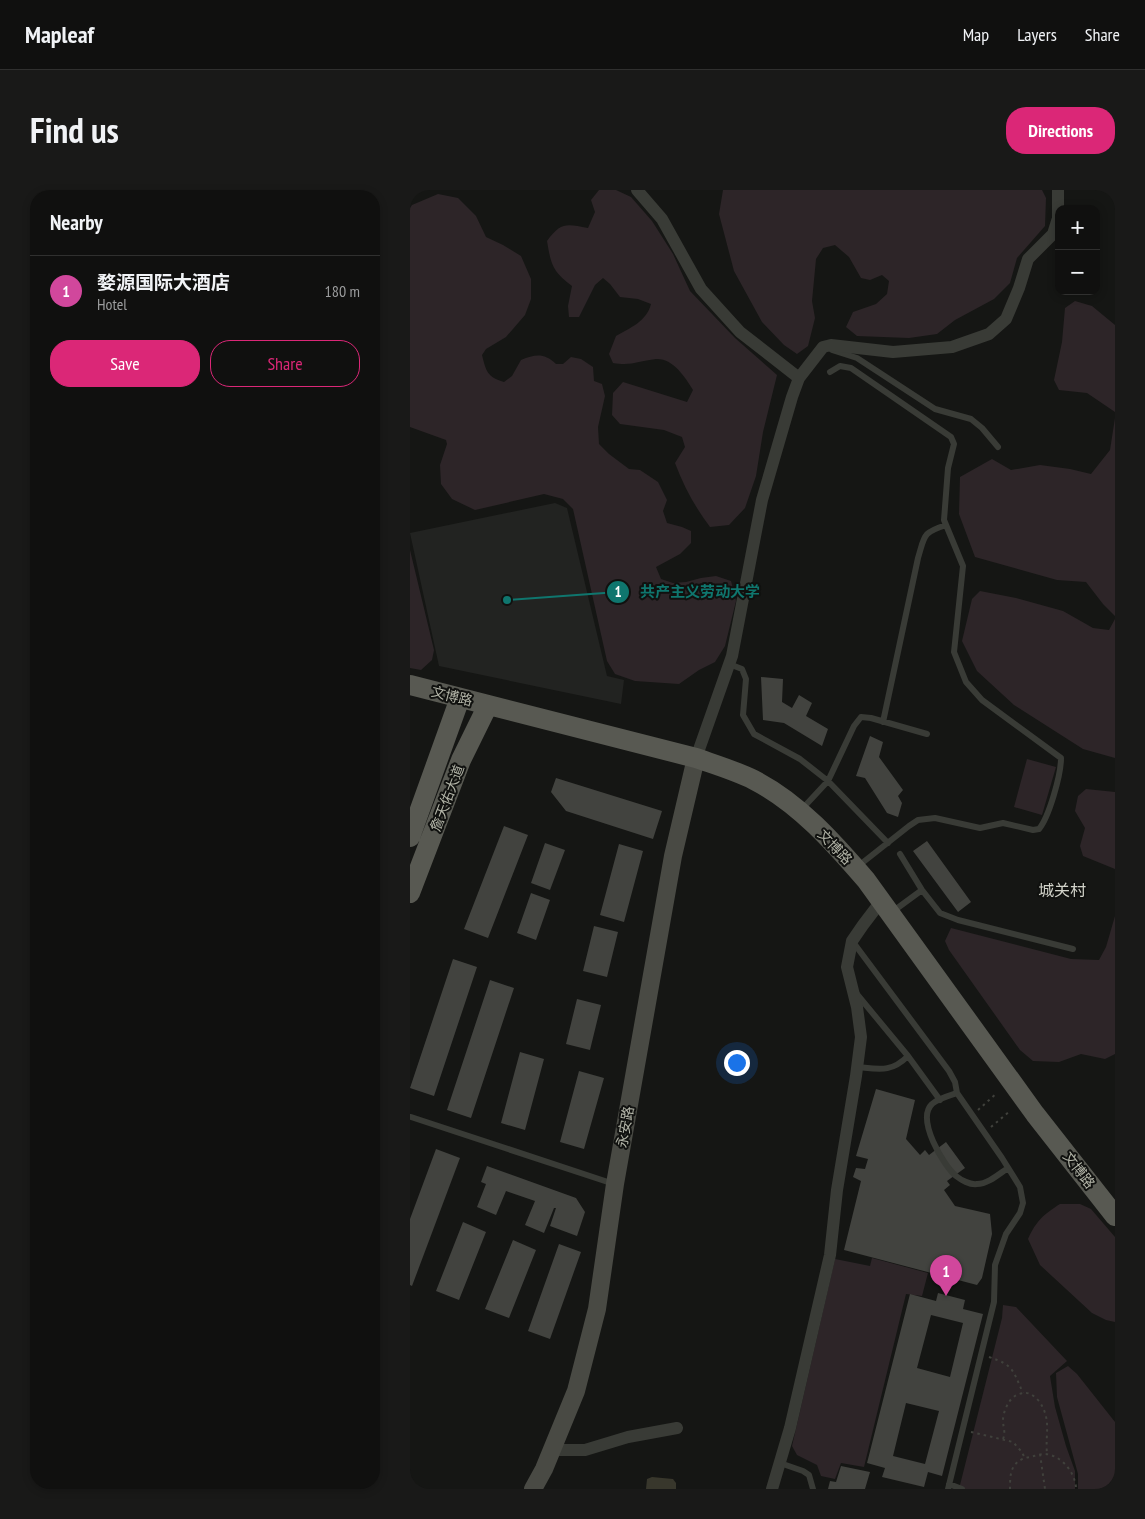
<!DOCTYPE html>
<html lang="en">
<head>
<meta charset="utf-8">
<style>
	:root { --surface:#10100f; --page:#191918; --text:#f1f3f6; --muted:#9c9d9e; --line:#30302f; --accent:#db2777 }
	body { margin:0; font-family:"PT Sans Narrow","Noto Sans SC",sans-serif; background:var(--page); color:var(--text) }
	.controls { position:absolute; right:15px; top:15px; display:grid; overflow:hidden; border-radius:10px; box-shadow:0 2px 8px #0003 }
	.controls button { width:45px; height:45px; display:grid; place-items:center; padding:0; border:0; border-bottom:1px solid var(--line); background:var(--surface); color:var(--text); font:25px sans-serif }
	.you { position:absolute; left:326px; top:872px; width:18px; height:18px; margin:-12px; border:4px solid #fff; border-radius:50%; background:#1a73e8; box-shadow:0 0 0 8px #1a73e833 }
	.badge { display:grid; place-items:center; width:32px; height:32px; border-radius:50%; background:var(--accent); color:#fff; font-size:16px; font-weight:700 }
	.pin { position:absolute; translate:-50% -41px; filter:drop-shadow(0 1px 2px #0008) }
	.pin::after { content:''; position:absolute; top:26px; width:18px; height:15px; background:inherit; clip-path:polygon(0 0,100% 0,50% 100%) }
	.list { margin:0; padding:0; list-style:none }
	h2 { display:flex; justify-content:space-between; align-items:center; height:65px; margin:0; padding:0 20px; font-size:21px }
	h2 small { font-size:16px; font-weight:400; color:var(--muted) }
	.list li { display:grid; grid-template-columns:32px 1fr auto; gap:15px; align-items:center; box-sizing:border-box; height:70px; padding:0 20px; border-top:1px solid var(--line) }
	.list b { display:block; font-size:19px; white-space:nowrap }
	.list p { margin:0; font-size:16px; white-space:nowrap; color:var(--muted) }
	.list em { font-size:16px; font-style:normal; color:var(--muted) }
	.actions { display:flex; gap:10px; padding:15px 20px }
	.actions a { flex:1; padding:11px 0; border:1px solid var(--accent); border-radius:20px; text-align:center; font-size:18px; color:var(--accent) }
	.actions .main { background:var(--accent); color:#fff }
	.map { position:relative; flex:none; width:705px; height:1299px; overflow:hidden; border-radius:20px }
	header { display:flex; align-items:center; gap:30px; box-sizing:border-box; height:70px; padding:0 25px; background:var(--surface); border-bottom:1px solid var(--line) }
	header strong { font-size:24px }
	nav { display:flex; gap:28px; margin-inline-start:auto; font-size:18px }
	.intro { display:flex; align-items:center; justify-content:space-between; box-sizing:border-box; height:120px; padding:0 30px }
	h1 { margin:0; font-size:35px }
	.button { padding:12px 22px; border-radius:20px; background:var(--accent); color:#fff; font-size:18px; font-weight:700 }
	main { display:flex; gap:30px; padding:0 30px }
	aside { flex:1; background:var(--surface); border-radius:20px; box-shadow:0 2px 8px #0003 }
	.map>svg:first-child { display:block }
</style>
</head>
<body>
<header>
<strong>Mapleaf</strong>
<nav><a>Map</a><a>Layers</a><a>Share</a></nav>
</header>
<div class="intro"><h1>Find us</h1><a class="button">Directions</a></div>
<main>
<aside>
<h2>Nearby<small></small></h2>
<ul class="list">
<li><span class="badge" style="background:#d1479c">1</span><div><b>婺源国际大酒店</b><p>Hotel</p></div><em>180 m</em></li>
</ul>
<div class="actions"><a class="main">Save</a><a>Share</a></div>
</aside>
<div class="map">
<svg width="705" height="1299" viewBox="0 0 705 1299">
	<rect width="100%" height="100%" fill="#151614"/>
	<path fill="#222321" d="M145,313L157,318L197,486L214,490L211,514L29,476L0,343Z"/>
	<path fill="#2d2528" d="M189,0H206L221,7L242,31L263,64L280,101L325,148L367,185L353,242L346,286L335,318L319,335L300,337C285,317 274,297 265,273L275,257L272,247L254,240L210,234L202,225L203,203L213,192L277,212L283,200C275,187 263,168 246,169C228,171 222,176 203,173L199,164L206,146C220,138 237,131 241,114L228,109L210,107L200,94L193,88L185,95L169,127H159L158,116L162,96C142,81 141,74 137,51C151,32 156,34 178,38L185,22L181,10Z
		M313,0H632L636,8L635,36L607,68L600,93L584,109L545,130L527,144L499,148L447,146L436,137L443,122L466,114L477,104L479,91L472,85L460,90L451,88L439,67L425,55L413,58L406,69L402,111L405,128L398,156L387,164L374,155L352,132L324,81L309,24Z
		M28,4L48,8L66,26L76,47L93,55L111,66L121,89V109L115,125L96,147L76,159L72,165C76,181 77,187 94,192L102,186L111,170C126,164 134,163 146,174H153L161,167L171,169L183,177L184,191L192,194L195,206L188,237L189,254L199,264L219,279L230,280L248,292L257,310L253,321L257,333L272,337L281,341V353L270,364L246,377L251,389L263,393L276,392L291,388L306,386L321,391L326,411L315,456L305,472L289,480L269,494L225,491L205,484L197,471L163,319L153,309L134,304L65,320L42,309L31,294L30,275L37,254L36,250L0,237V18L2,15Z
		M665,111L682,116L705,135V222L677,203L649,200L644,190L652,152L655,118Z
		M705,228V426L693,414L676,392L647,390L565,367L549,324L550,287L582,269L601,280L630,275L660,279L681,284L700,260Z
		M0,360L24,460L22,470L11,480L0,478Z
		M570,401L606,408L653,421L683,438L699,440L705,429V568L673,559L604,515L567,481L552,451L562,409Z
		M617,569L646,577L632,625L604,617Z
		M676,599L705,602V679L673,666L670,656L675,638L665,621L668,606Z
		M705,726V864L695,869L671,864L649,872L623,871L610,860L539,760L535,751L541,738L661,769L689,770L696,757Z
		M650,1014H670L681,1019L705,1047V1132L696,1130L682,1123L630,1075L618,1049C626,1031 634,1024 650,1014Z
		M462,1068L518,1083L512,1106L496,1104L454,1277L431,1273L425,1289L411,1286L407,1275L387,1265L382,1256L425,1069L460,1076Z
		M593,1115L606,1117L657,1171L640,1186L645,1217L656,1256L665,1281V1299H549L592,1128Z
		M658,1176L667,1184L705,1232V1299H668V1284L647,1207L646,1183Z"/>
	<path fill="#38372c" d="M242,1287L263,1289L266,1293V1299H236L237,1289Z"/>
	<path fill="#42433f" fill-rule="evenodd" d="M351,487L373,489L372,512L382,518L389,505L402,513L396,526L418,539L412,556L374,533L353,530Z
		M460,546L473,552L469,567L493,600L488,606L492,613L488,627L477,623L455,588L446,586Z
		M146,588L252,621L243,649L156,621L141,602Z
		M94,636L118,645L78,748L54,739Z
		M517,651L561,712L548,722L503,661Z
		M135,653L155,660L140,700L121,693Z
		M209,654L233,661L214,732L190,725Z
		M121,703L140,710L126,750L107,743Z
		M184,736L208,742L197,787L173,781Z
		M43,769L67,777L24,906L0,898Z
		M80,790L104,798L61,928L37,920Z
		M167,809L191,815L180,860L156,854Z
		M110,862L134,869L115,940L91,933Z
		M169,881L194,888L174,959L150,952Z
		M466,899L505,910L496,949L510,965L515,960L519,965L536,952L555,978L537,991L540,995L534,1000L545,1016L580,1024L582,1044L572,1088L567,1095L434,1060L451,991L443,987L446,978L455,979L458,969L446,966Z
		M26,959L50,968L2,1096L0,1095V1029Z
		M77,976L166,1008L175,1022L167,1046L140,1036L146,1018H144L134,1043L115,1035L125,1011L96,1001L86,1025L67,1017L76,994L71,992Z
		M53,1032L76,1042L49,1110L26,1101Z
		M103,1050L126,1060L99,1128L75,1119Z
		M149,1054L171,1062L140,1149L118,1141Z
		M528,1103L555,1110L553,1119L573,1124L532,1286L518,1282L514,1297L472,1287L475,1278L457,1273L500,1104L526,1111ZM521,1125L553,1133L540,1187L507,1178ZM496,1213L529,1221L515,1274L483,1266Z
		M431,1276L460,1282L455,1299H418L420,1291L426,1292Z"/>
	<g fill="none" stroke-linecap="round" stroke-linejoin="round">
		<path stroke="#40413c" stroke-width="2" stroke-dasharray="2.5 4" stroke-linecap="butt" d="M568,920L587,903
			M581,937L600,921
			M579,1167C604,1175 603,1181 613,1203
			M561,1242L603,1252L611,1261L615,1268
			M593,1249C596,1242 593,1238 593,1230C593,1224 596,1217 599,1212C603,1206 609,1203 616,1203C621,1203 625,1207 629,1211C642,1230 635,1243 637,1264
			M630,1264L635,1299
			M600,1299C600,1293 600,1285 602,1280C605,1272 612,1268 620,1267C625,1266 630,1264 635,1264C652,1265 666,1284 666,1299"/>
		<path stroke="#393b36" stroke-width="6" d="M422,160L447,168L525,219L561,229L572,238L588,257
			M420,182L430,176L441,178L541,247L544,254L538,278L534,330L553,376L544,462L556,492L572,510L651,568C651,585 639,627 629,639L623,640L593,633L570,638L525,628L508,630L499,636L447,677
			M319,474L332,479L336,489L333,525L344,544L390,569L418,591L478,653
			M473,532L508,368C515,345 512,343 536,335
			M392,619L418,591L444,536L451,527L461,528L517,544
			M490,664L512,700L530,723L548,730L663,759
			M482,722L512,700
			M443,752L539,881L545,892L547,903L592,968L610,997L613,1013L610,1023L596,1044L585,1075L584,1112L538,1299
			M446,803L498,866L530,910
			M447,877C469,879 481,883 498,866
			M547,903C541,905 527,909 522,914C506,929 533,975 546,986C551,990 560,995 567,994C578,994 589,984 598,978
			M1,927L204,994
			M370,1273L393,1281L399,1285L403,1299
			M539,1294L552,1299"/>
		<path stroke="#393b36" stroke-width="12" d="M227,0L252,29L291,99L330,142L389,188
			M286,568L322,466L352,310L382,207L389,188L413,157L421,155L483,162L542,157L579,144L596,129L609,98L618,69L643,44L648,28V0
			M141,1260H175L218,1247L267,1238
			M362,1299L380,1238L420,1065L427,1000L446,886L451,847L447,817L437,777L442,751L453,735L472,710"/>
		<path stroke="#494a44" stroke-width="18" d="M123,1299L134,1279L166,1201L187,1119L205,994L263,666L286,568"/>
		<path stroke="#585952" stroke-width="20" d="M0,495L286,568C306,575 326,581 344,590C389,613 424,653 456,690L625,924L705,1026
			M0,647L50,508
			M0,703L51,570L78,515"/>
	</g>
	<g text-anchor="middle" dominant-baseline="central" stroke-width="4" stroke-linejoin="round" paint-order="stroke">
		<g font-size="14" fill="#b3b5a8" stroke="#10110f">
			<text transform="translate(42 506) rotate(14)">文博路</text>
			<text transform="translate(37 608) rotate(-69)">詹天佑大道</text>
			<text transform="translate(425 657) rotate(46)">文博路</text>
			<text transform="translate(215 937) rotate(-80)">永安路</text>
			<text transform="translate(669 980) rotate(52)">文博路</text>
		</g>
		<g font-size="16" fill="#d0d1c8" stroke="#10110f">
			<text x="652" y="700">城关村</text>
		</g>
	</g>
	<path fill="none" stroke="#0f766e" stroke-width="2" d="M97 410L208 402"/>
	<g fill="#0f766e" stroke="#10110f" stroke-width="2">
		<circle cx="97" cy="410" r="5"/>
		<circle cx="208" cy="402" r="12"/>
	</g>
	<g font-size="15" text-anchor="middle" font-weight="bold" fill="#fff">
		<text x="208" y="407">1</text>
	</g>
	<g font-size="15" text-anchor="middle" font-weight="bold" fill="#0f766e" stroke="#10110f" stroke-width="4" stroke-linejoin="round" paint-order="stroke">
		<text x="290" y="407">共产主义劳动大学</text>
	</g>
</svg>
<div class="controls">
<button>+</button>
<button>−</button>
</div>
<div class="you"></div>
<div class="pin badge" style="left:536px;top:1106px;background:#d1479c">1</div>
</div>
</main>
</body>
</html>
